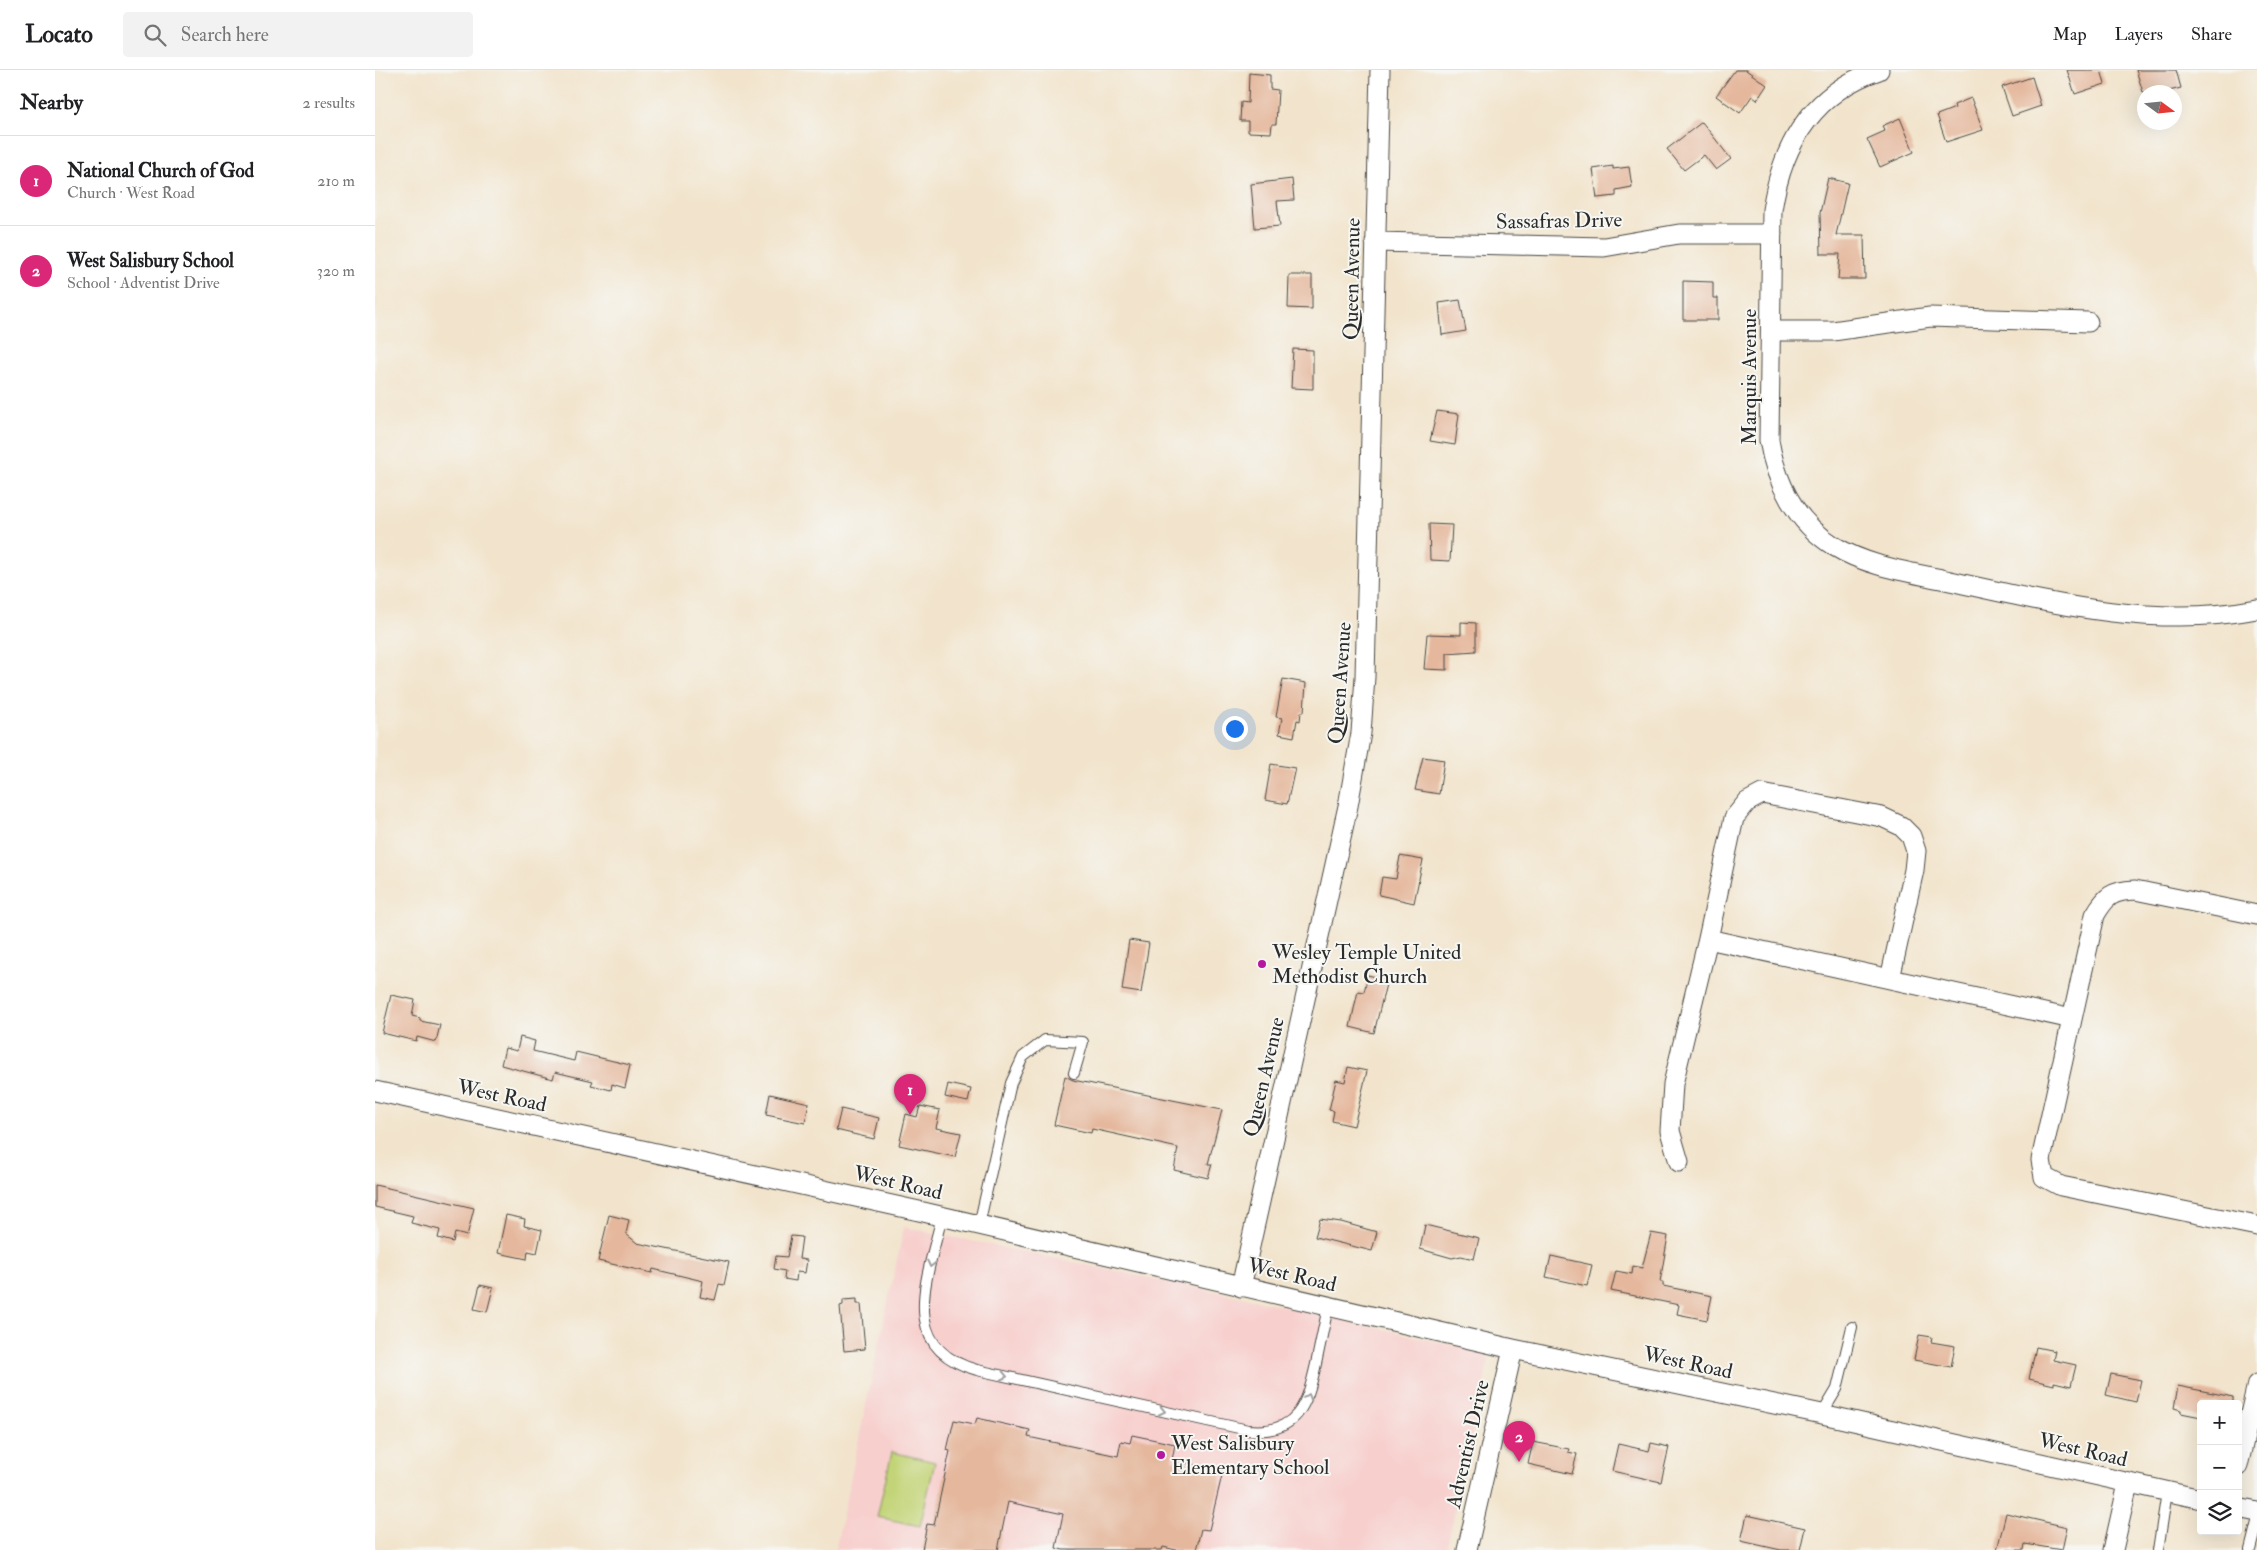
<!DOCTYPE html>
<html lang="en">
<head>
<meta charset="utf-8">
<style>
	:root { --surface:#fff; --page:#f2f2f2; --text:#202124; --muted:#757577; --line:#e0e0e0; --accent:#db2777 }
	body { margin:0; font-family:"IM FELL Double Pica",serif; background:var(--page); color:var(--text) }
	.controls { position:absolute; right:15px; bottom:15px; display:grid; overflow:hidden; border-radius:5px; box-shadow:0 5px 20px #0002 }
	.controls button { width:45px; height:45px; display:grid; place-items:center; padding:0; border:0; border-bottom:1px solid var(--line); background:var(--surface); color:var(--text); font:25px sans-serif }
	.compass { position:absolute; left:1762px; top:15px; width:45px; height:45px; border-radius:50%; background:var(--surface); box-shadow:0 5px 20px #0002; rotate:105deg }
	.you { position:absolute; left:859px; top:658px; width:18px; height:18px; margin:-12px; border:4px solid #fff; border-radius:50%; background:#1a73e8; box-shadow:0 0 0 8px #1a73e833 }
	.badge { display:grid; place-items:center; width:32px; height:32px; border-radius:50%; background:var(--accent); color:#fff; font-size:16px; font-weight:700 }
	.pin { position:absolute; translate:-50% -41px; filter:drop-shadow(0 1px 2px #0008) }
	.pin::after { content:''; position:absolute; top:26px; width:18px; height:15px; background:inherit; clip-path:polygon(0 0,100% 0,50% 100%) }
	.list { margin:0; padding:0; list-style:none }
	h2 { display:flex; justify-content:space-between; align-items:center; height:65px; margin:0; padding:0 20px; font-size:21px }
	h2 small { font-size:16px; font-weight:400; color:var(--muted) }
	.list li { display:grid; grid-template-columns:32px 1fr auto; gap:15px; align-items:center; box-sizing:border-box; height:90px; padding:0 20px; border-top:1px solid var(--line) }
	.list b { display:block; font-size:19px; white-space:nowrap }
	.list p { margin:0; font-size:16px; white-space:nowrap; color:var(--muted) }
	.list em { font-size:16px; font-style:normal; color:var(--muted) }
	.icon { flex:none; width:28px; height:28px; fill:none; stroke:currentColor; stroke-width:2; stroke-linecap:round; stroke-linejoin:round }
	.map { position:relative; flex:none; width:1882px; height:1480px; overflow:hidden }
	header { display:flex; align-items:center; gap:30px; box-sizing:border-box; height:70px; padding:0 25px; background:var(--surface); border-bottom:1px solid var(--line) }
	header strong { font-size:24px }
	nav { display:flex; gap:28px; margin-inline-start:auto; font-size:18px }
	.search { width:350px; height:45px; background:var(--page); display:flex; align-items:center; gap:12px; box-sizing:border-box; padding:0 18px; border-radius:5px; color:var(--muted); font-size:19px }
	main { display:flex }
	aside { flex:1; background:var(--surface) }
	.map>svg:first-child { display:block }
</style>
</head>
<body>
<header>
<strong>Locato</strong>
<div class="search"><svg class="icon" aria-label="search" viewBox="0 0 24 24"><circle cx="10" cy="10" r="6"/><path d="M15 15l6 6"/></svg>Search here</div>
<nav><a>Map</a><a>Layers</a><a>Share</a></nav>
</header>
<main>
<aside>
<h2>Nearby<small>2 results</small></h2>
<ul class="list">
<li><span class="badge">1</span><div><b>National Church of God</b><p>Church · West Road</p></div><em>210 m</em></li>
<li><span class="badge">2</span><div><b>West Salisbury School</b><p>School · Adventist Drive</p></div><em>320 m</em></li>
</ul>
</aside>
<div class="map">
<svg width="1882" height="1480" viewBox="0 0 1882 1480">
	<rect width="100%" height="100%" fill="#f6f6f2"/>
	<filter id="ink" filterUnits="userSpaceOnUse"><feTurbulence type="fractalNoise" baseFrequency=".02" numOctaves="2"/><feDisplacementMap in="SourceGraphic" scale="10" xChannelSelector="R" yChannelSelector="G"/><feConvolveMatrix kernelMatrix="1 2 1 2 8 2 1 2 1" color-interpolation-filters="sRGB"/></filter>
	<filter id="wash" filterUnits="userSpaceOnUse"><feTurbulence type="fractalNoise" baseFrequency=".0096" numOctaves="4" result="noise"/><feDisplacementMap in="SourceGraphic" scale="20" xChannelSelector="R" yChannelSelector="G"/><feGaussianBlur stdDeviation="1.12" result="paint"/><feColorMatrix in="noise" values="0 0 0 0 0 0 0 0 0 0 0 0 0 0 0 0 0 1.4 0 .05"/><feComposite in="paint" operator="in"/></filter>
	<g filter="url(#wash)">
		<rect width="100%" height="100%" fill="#f2e4cc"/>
		<path fill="#f7d0ce" d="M529,1157L891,1232L1107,1282L1114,1290L1071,1480H460Z"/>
		<path fill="#c2d477" stroke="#768051" d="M517,1382L560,1392L545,1456L502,1447Z"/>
		<g id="blocks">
			<path fill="#e5b89d" d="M1360,0H1371L1392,15L1382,30L1377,26L1365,43L1341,26Z
				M1692,0H1726L1730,14L1700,24Z
				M1761,0H1801L1806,18L1790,22H1768Z
				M874,3L895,5V19L903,20L901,54H897L896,63L873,62V51H865L866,32L873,33Z
				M1657,7L1666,36L1637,46L1627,17Z
				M1596,28L1608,60L1571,72L1562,45L1580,38L1579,35Z
				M1525,48L1539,82L1505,97L1492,69L1510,61L1507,56Z
				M1327,52L1356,89L1341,100L1329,85L1309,100L1292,79Z
				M1238,96V99L1254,97L1257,117L1241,120V126L1222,128L1218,99Z
				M1453,108L1473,113L1461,165H1489L1490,209H1463L1465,184H1446L1445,143Z
				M917,109L919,130L902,131L905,156L880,158L876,114Z
				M914,205H937V239L913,238Z
				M1308,211L1338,212V228H1343V250H1308Z
				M1085,230L1091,261L1067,265L1064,233Z
				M918,279L938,280V319L916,318Z
				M1062,341L1084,344L1080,375L1055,371Z
				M1054,454L1077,455L1075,491L1055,490Z
				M1086,552L1101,553V581L1072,583V600L1049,599L1052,564L1086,565Z
				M908,609L931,613L929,642H926L925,651L922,650L919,667L904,664L907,648L901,647Z
				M1048,687L1069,690L1064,724L1040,720Z
				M896,694L920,698L912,734L890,730Z
				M1025,786L1048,790L1039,833L1004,825L1007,807L1021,809Z
				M754,870L774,873L766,923L747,920Z
				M993,905L1012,910L999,963L975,957L983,921L989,922Z
				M16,925L40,930L37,946L45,948V951L65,955L61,972L42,967L41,971L7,963Z
				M145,967L160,971L158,981L199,991L201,982L255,995L250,1018L237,1014L236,1020L216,1015L218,1011L180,1002L178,1009L126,995L130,978L142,981Z
				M973,997L992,1001L979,1056L957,1051L959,1041L954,1040L961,1010L970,1012Z
				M690,1006L698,1010L847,1040L833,1094H837L833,1108L799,1100L803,1078L717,1059L716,1063L679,1055Z
				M573,1014L596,1019L593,1032L570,1027Z
				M395,1024L434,1033L430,1053L391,1045Z
				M545,1036L565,1040L561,1058L586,1063L580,1087L524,1075L531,1044L542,1047Z
				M466,1039L504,1048L499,1069L461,1060Z
				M0,1115L99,1138L92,1166L80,1163L78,1172L63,1168L65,1160L36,1153L38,1146L0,1137Z
				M131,1145L150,1149L149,1156L167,1160L162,1183L153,1181L152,1189L123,1183Z
				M234,1145L254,1150L251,1164L262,1173L354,1192L349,1215L344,1214L340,1230L325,1227L328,1211L278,1199L277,1203L223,1191Z
				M945,1149L966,1152L1002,1162L997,1181L940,1167Z
				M1050,1155L1104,1168L1099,1189L1086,1186L1077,1188L1045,1179Z
				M1276,1163L1293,1166L1285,1212H1288V1216L1337,1226L1332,1250L1302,1244L1304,1235L1236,1221L1241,1201L1257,1204L1258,1196L1267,1198Z
				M416,1166L427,1167L424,1189L432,1190L430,1203L422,1202L421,1211L409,1209L410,1201L399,1199L401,1186L412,1187Z
				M1176,1186L1217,1195L1212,1216L1171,1207Z
				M105,1215L118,1218L112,1242L99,1239Z
				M482,1229V1234H486L490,1279L469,1281L465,1236L468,1235V1230Z
				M1544,1265L1557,1267L1556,1272L1580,1276L1576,1297L1539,1290Z
				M1661,1277L1680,1281L1678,1290L1701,1295L1696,1316L1679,1312V1315L1654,1309Z
				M1736,1304L1766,1310L1761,1332L1731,1325Z
				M1803,1316L1858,1327V1334H1826V1347L1806,1343V1340L1799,1338Z
				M602,1348L655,1360L653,1367L743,1386L746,1371L755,1373L757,1365L800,1374L797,1390L848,1401L834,1460L826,1459L821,1480H801L788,1477L787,1480H688L681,1478L688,1444L633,1432L623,1480H547L552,1454L559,1455L575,1381L572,1380L579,1350L600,1354Z
				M1158,1372L1194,1379L1193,1382L1202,1384L1197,1404L1153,1394Z
				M1276,1373L1294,1377L1286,1412L1237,1401L1243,1374L1274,1381Z
				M1631,1443L1692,1457L1687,1480L1650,1474L1649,1480H1622Z
				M1372,1445L1430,1458L1425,1480H1406L1366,1471Z"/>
		</g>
	</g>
	<g filter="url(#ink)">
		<use href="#blocks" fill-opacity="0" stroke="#494743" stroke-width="1"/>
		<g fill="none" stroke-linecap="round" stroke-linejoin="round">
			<g stroke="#494743" stroke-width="12">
				<path id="service" d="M567,1146C554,1204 520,1278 602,1300L873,1360C923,1365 932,1334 941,1294C945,1275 949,1256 953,1237
					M604,1155L636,1013L648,987L670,970L708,972L699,1003
					M1447,1344L1462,1319L1477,1257
					M1783,1480L1792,1422
					M1875,1480L1882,1452"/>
			</g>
			<g stroke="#494743" stroke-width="21">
				<path id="minor" d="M1504,0C1438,22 1407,74 1397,140L1394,370C1401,413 1421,452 1459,476C1493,497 1536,502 1575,511C1675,533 1779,559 1882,539
					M1000,172L1229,177L1304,164H1397
					M1396,261H1458L1555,247L1713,252
					M1882,845L1760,820C1737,821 1731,826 1720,845L1666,1090L1669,1107L1686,1116L1882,1156
					M1333,869L1359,748L1372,732L1387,724L1507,747L1526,756L1536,766L1541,781L1539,800L1515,909
					M0,1021L544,1141L1138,1279L1447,1344L1826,1429
					M1304,1092L1295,1061L1298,1014L1333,869L1697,949
					M866,1217L973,736L986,663L990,607L1005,0
					M1863,1396L1882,1314
					M1863,1438L1882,1442
					M1092,1480L1138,1279
					M1738,1480L1753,1414"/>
			</g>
			<use href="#service" stroke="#fff" stroke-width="10"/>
			<use href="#minor" stroke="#fff" stroke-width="19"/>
		</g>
		<defs><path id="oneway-chevron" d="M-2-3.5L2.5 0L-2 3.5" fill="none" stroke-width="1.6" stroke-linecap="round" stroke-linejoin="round" transform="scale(1.25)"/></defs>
		<g stroke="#a0a0a0">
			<use href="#oneway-chevron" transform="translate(556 1194) rotate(103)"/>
			<use href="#oneway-chevron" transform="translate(629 1306) rotate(12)"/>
			<use href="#oneway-chevron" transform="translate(933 1327) rotate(-72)"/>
			<use href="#oneway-chevron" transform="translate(787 1341) rotate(12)"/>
		</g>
	</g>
	<g fill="#b5179e" stroke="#f6f6f2" stroke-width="2">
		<circle cx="887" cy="894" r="5"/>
		<circle cx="786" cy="1385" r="5"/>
	</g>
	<g text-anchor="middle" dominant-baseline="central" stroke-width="4" stroke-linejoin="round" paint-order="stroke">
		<g font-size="21" fill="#2b2b2b" stroke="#f6f6f2">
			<text transform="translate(1184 151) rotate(-1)">Sassafras Drive</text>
			<text transform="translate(977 209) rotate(-89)">Queen Avenue</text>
			<text transform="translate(1374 307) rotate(-90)">Marquis Avenue</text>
			<text transform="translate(965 613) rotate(-86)">Queen Avenue</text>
			<text transform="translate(889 1007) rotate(-77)">Queen Avenue</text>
			<text transform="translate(127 1026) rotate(12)">West Road</text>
			<text transform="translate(523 1113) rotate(13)">West Road</text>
			<text transform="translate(917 1205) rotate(13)">West Road</text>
			<text transform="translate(1313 1293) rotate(12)">West Road</text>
			<text transform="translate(1093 1374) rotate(-77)">Adventist Drive</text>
			<text transform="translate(1708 1380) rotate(13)">West Road</text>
		</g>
		<g font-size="21" fill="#2b2b2b" stroke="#f6f6f2" text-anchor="start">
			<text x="897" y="882">Wesley Temple United<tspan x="897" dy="24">Methodist Church</tspan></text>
			<text x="796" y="1373">West Salisbury<tspan x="796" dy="24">Elementary School</tspan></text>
		</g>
	</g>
</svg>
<div class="controls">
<button>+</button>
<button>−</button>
<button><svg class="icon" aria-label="layers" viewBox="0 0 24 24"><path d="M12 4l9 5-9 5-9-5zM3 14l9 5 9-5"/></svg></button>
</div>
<svg class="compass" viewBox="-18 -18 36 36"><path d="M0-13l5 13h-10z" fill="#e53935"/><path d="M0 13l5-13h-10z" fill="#757577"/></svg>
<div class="you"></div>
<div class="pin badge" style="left:535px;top:1045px">1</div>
<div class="pin badge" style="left:1144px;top:1392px">2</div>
</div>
</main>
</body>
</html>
